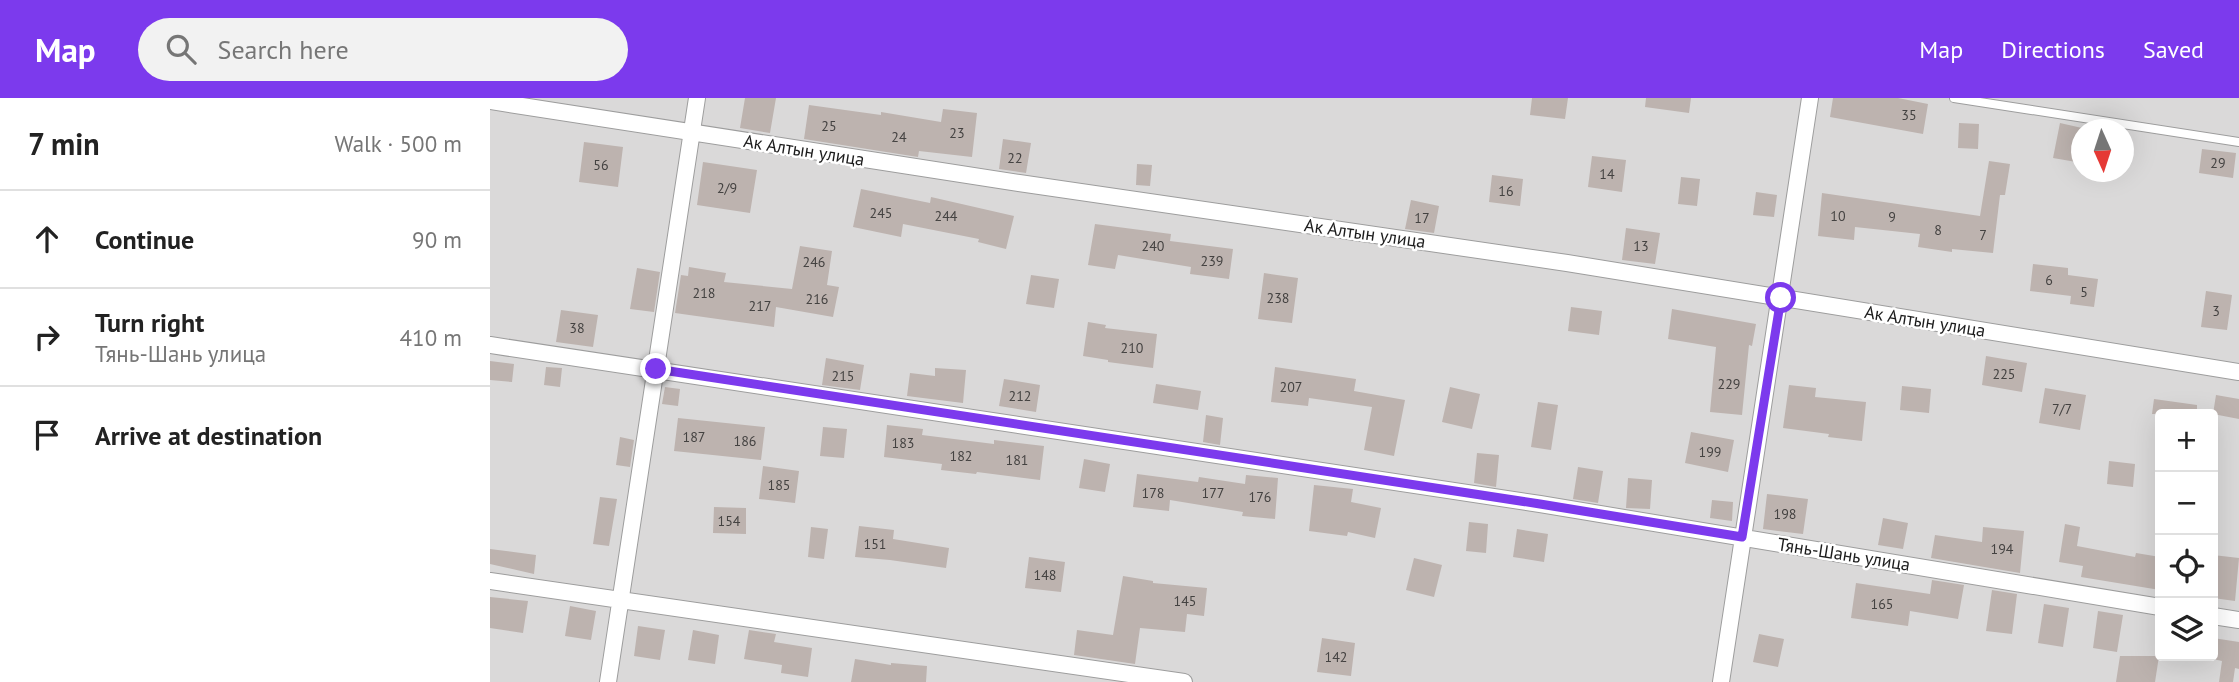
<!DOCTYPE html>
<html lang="en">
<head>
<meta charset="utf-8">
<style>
	:root { --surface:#fff; --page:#f2f2f2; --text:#222; --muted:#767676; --line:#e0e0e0; --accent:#7c3aed }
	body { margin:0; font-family:"PT Sans",sans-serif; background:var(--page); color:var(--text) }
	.controls { position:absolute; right:21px; bottom:21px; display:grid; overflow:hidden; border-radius:7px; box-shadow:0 7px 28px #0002 }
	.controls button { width:63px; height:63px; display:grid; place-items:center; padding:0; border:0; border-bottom:2px solid var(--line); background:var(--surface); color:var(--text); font:35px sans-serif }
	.compass { position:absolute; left:1581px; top:21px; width:63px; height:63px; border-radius:50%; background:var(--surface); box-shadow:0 7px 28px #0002; rotate:177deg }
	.stop { position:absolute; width:21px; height:21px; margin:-16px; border:5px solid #7c3aed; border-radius:50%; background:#fff }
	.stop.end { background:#7c3aed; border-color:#fff; box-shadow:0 2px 7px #0008 }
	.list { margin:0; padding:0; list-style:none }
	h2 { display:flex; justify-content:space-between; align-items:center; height:91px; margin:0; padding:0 28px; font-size:30px }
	h2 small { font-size:23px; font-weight:400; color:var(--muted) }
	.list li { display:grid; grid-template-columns:46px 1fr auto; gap:21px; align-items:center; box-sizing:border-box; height:98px; padding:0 28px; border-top:2px solid var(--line) }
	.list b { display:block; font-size:26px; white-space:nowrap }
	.list p { margin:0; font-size:23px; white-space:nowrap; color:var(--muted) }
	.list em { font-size:23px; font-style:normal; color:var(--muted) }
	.icon { flex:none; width:38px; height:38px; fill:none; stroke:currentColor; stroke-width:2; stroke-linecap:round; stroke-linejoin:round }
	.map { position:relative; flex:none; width:1749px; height:584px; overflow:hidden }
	header { display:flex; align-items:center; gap:42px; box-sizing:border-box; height:98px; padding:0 35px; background:var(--accent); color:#fff }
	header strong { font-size:33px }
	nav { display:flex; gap:38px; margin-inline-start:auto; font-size:24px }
	.search { width:490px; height:63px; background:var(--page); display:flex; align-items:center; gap:18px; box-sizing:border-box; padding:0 24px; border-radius:38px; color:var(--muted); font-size:26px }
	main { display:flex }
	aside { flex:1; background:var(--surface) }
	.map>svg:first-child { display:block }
</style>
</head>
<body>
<header>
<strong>Map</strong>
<div class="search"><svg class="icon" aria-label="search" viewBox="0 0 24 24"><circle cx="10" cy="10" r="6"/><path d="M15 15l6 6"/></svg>Search here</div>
<nav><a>Map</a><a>Directions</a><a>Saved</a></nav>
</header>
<main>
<aside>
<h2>7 min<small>Walk · 500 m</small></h2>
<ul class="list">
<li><svg class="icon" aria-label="ahead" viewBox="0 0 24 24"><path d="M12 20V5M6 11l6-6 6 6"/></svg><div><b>Continue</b></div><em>90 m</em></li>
<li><svg class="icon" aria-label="right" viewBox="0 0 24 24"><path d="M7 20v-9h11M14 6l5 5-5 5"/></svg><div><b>Turn right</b><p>Тянь-Шань улица</p></div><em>410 m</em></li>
<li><svg class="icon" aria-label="arrive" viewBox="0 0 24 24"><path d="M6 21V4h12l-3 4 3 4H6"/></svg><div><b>Arrive at destination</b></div></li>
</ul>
</aside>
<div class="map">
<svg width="1749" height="584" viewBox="0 0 1749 584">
	<rect width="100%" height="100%" fill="#ede8e2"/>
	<path fill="#dad9d9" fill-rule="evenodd" d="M0,0H1749V584H0ZM1591,32H1633V74H1591ZM1670,316H1723V558H1670Z"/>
	<path fill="#bdb3af" d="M255,0H286L280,35L250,30Z
		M1042,0H1078L1075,21L1040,17Z
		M1156,0H1201L1199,15L1155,9Z
		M1343,0H1408L1438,6L1433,36L1340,19Z
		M319,7L391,17V14L451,24L453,11L487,15L482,59L429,53L428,59L314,41Z
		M1469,25L1489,26L1488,51L1468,50Z
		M1570,25L1592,30V65L1563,60Z
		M513,41L541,45L536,75L509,71Z
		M94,44L133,49L128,89L89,84Z
		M1712,51L1746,55L1743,80L1709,75Z
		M1102,58L1136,62L1132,94L1098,89Z
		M1499,63L1520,66L1515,97H1510L1503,155L1462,151V154L1428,149L1430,136L1365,129L1364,142L1328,138L1332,95L1490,118Z
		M213,64L267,72L260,115L207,107Z
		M647,66L662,67L660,88L646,87Z
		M1002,77L1033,81L1030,108L999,104Z
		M1191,79L1210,81L1207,108L1188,106Z
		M371,91L440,105L441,99L524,118L516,151L488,144L489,141L413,126L411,139L363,129Z
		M1266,94L1287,97L1284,119L1263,117Z
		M921,102L949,108L944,135L915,131Z
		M605,126L681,136L680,143L743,151L739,181L700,176L701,169L628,157L625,171L598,167Z
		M1136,130L1170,135L1165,166L1132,162Z
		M310,148L342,153L337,187L349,189L343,219L286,209L284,229L185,215L191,177L198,178L199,169L236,175L234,184L302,191Z
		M1543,166L1578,170V177L1608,181L1604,209L1580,206L1581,198L1540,193Z
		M147,170L170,174L164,214L140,211Z
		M774,175L808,180L802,225L768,221Z
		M541,177L569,181L564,210L536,206Z
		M1716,193L1742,197L1737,232L1711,229Z
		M1081,209L1112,213L1109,237L1078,233Z
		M1182,211L1266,226L1262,248L1259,247L1252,317L1220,314L1226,249L1178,241Z
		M71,212L108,217L103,249L66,244Z
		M598,224L616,227L615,230L667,236L663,270L618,264V262L593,258Z
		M1496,258L1537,265L1532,294L1492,287Z
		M336,260L374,267L370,292L332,287Z
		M0,263L24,266L22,284L0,282Z
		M56,269L72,270L70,289L54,287Z
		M785,269L866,281L864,293L915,302L904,358L874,352L882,309L819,300L818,308L781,304Z
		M445,270L476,272L473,305L417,298L420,275L445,278Z
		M514,281L550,287L546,314L509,308Z
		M666,286L711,293L708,312L663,305Z
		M1299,287L1326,290L1325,299L1376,304L1372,343L1338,339L1339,336L1293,330Z
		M1412,288L1441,291L1439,315L1410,312Z
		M175,289L190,291L188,308L172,306Z
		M960,289L990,296L982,331L952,324Z
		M1555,290L1596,297L1590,332L1549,325Z
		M1726,297L1749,301V321L1723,316Z
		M1664,301L1707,307V316H1662Z
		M1048,304L1068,307L1061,352L1041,349Z
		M716,317L733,320L730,347L713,344Z
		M188,320L275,329L271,362L184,353Z
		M397,327L433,331L432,337L504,346V342L554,348L550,382L487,374L486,376L451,372L452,366L394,359Z
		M333,329L357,331L354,360L330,358Z
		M1201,334L1244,342L1238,374L1195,365Z
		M130,339L144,342L140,369L126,367Z
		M987,355L1009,357L1006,389L984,385Z
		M594,361L620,366L615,394L589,390Z
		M1619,363L1645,366L1643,389L1617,386Z
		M273,368L309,373L305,405L269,401Z
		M1088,369L1113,373L1108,405L1083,401Z
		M647,376L708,384L709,379L755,386L756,377L788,380L785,421L752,418L753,414L680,402L679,413L643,409Z
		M1138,380L1162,382L1160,411L1136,410Z
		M824,387L863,391L861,404L891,410L885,440L858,434L857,438L819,433Z
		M1277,396L1318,401L1313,436L1273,431Z
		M110,399L127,401L119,448L103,446Z
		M1222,402L1243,404L1242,423L1220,420Z
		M224,409L256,410V436L223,435Z
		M1393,420L1418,425L1413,451L1388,447Z
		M979,424L998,426L996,455L976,453Z
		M1575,426L1590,429L1587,448L1645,459L1646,455L1670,459V492L1591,479L1593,468L1569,464Z
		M369,428L404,432L403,441L459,450L456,470L400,462L365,459Z
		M321,429L338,431L334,461L318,459Z
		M1493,429L1534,433L1530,475L1441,460L1445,437L1492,444Z
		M1027,431L1058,436L1054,464L1023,459Z
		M0,451L46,457L44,476L0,466Z
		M1723,457L1749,460L1745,503L1723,500Z
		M539,459L575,464L571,494L535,490Z
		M924,460L952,467L944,499L916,492Z
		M633,478L663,483V485L717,490L714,518L697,516L695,534L650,530L645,566L584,557L587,532L623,537Z
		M1442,482L1474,487L1468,521L1420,513L1418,528L1361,520L1366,485L1440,496Z
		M1502,492L1527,496L1522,536L1496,533Z
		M0,499L38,503L33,535L0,530Z
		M1554,506L1579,510L1573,549L1548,545Z
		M80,508L106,513L101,542L75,538Z
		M1608,513L1633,517L1627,554L1603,550Z
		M148,528L175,532L170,562L144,558Z
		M203,532L229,537L225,566L198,562Z
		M259,532L286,536L284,544L322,550L318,579L291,575L292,567L254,561Z
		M1269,536L1294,541L1288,569L1263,564Z
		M832,540L865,545L861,578L827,574Z
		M1723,540L1749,544V571L1745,570L1743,584H1729L1732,563L1723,561Z
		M1630,558H1669L1665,584H1626Z
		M365,561L401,567V565L437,568L436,584H361Z"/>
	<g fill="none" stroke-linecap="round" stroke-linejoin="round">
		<g stroke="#9d9d9d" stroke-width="10">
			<path id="lane" d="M1464,0L1749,44"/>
		</g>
		<g stroke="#9d9d9d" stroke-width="18">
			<path id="street" d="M0,3L529,85L1077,165L1749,274
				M0,247L1050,406L1670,509
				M0,483L694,584
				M1723,518L1749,522
				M118,584L207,0
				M1231,584L1320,0"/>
		</g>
		<use href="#lane" stroke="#fff" stroke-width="8"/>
		<use href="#street" stroke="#fff" stroke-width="16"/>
	</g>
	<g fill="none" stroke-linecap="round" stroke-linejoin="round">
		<path stroke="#7c3aed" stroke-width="9" d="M166,271L1050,406L1252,439L1291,200"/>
	</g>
	<g text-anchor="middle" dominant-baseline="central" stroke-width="5" stroke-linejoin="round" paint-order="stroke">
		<g font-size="14" fill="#444241">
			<text x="1419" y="17">35</text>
			<text x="339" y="28">25</text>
			<text x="467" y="35">23</text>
			<text x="409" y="39">24</text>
			<text x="525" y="60">22</text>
			<text x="1728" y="65">29</text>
			<text x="111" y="67">56</text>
			<text x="1117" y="76">14</text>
			<text x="237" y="90">2/9</text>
			<text x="1016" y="93">16</text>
			<text x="391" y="115">245</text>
			<text x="456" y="118">244</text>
			<text x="1348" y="118">10</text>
			<text x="1402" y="119">9</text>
			<text x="932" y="120">17</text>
			<text x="1448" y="132">8</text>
			<text x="1493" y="137">7</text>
			<text x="663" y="148">240</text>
			<text x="1151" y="148">13</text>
			<text x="722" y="163">239</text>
			<text x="324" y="164">246</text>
			<text x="1559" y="182">6</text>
			<text x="1594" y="194">5</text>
			<text x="214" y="195">218</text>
			<text x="788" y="200">238</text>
			<text x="327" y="201">216</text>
			<text x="270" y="208">217</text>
			<text x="1726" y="213">3</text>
			<text x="87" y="230">38</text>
			<text x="642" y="250">210</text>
			<text x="1514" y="276">225</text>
			<text x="353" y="278">215</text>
			<text x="1239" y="286">229</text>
			<text x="801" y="289">207</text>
			<text x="530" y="298">212</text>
			<text x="1572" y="311">7/7</text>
			<text x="204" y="339">187</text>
			<text x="255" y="343">186</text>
			<text x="413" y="345">183</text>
			<text x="1220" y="354">199</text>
			<text x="471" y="358">182</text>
			<text x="527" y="362">181</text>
			<text x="289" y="387">185</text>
			<text x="663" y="395">178</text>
			<text x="723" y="395">177</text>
			<text x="770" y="399">176</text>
			<text x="1295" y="416">198</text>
			<text x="239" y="423">154</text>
			<text x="385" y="446">151</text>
			<text x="1512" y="451">194</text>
			<text x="555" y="477">148</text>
			<text x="695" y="503">145</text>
			<text x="1392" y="506">165</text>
			<text x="846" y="559">142</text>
		</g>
		<g font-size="18" fill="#1c1c1c" stroke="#fff">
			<text transform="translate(314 52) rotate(9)">Ак Алтын улица</text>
			<text transform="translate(875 135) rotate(8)">Ак Алтын улица</text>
			<text transform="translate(1435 223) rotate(9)">Ак Алтын улица</text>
			<text transform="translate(1354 456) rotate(9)">Тянь-Шань улица</text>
		</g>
	</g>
</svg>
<div class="controls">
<button>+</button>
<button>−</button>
<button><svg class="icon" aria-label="locate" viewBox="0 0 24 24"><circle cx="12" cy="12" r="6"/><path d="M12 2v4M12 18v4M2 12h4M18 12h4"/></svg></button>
<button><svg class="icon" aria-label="layers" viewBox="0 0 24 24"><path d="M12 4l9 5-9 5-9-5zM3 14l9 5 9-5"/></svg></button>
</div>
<svg class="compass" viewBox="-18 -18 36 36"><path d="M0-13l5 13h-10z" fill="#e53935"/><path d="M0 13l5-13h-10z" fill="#767676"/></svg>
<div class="stop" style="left:1291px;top:200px"></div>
<div class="stop end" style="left:166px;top:271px"></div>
</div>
</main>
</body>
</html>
